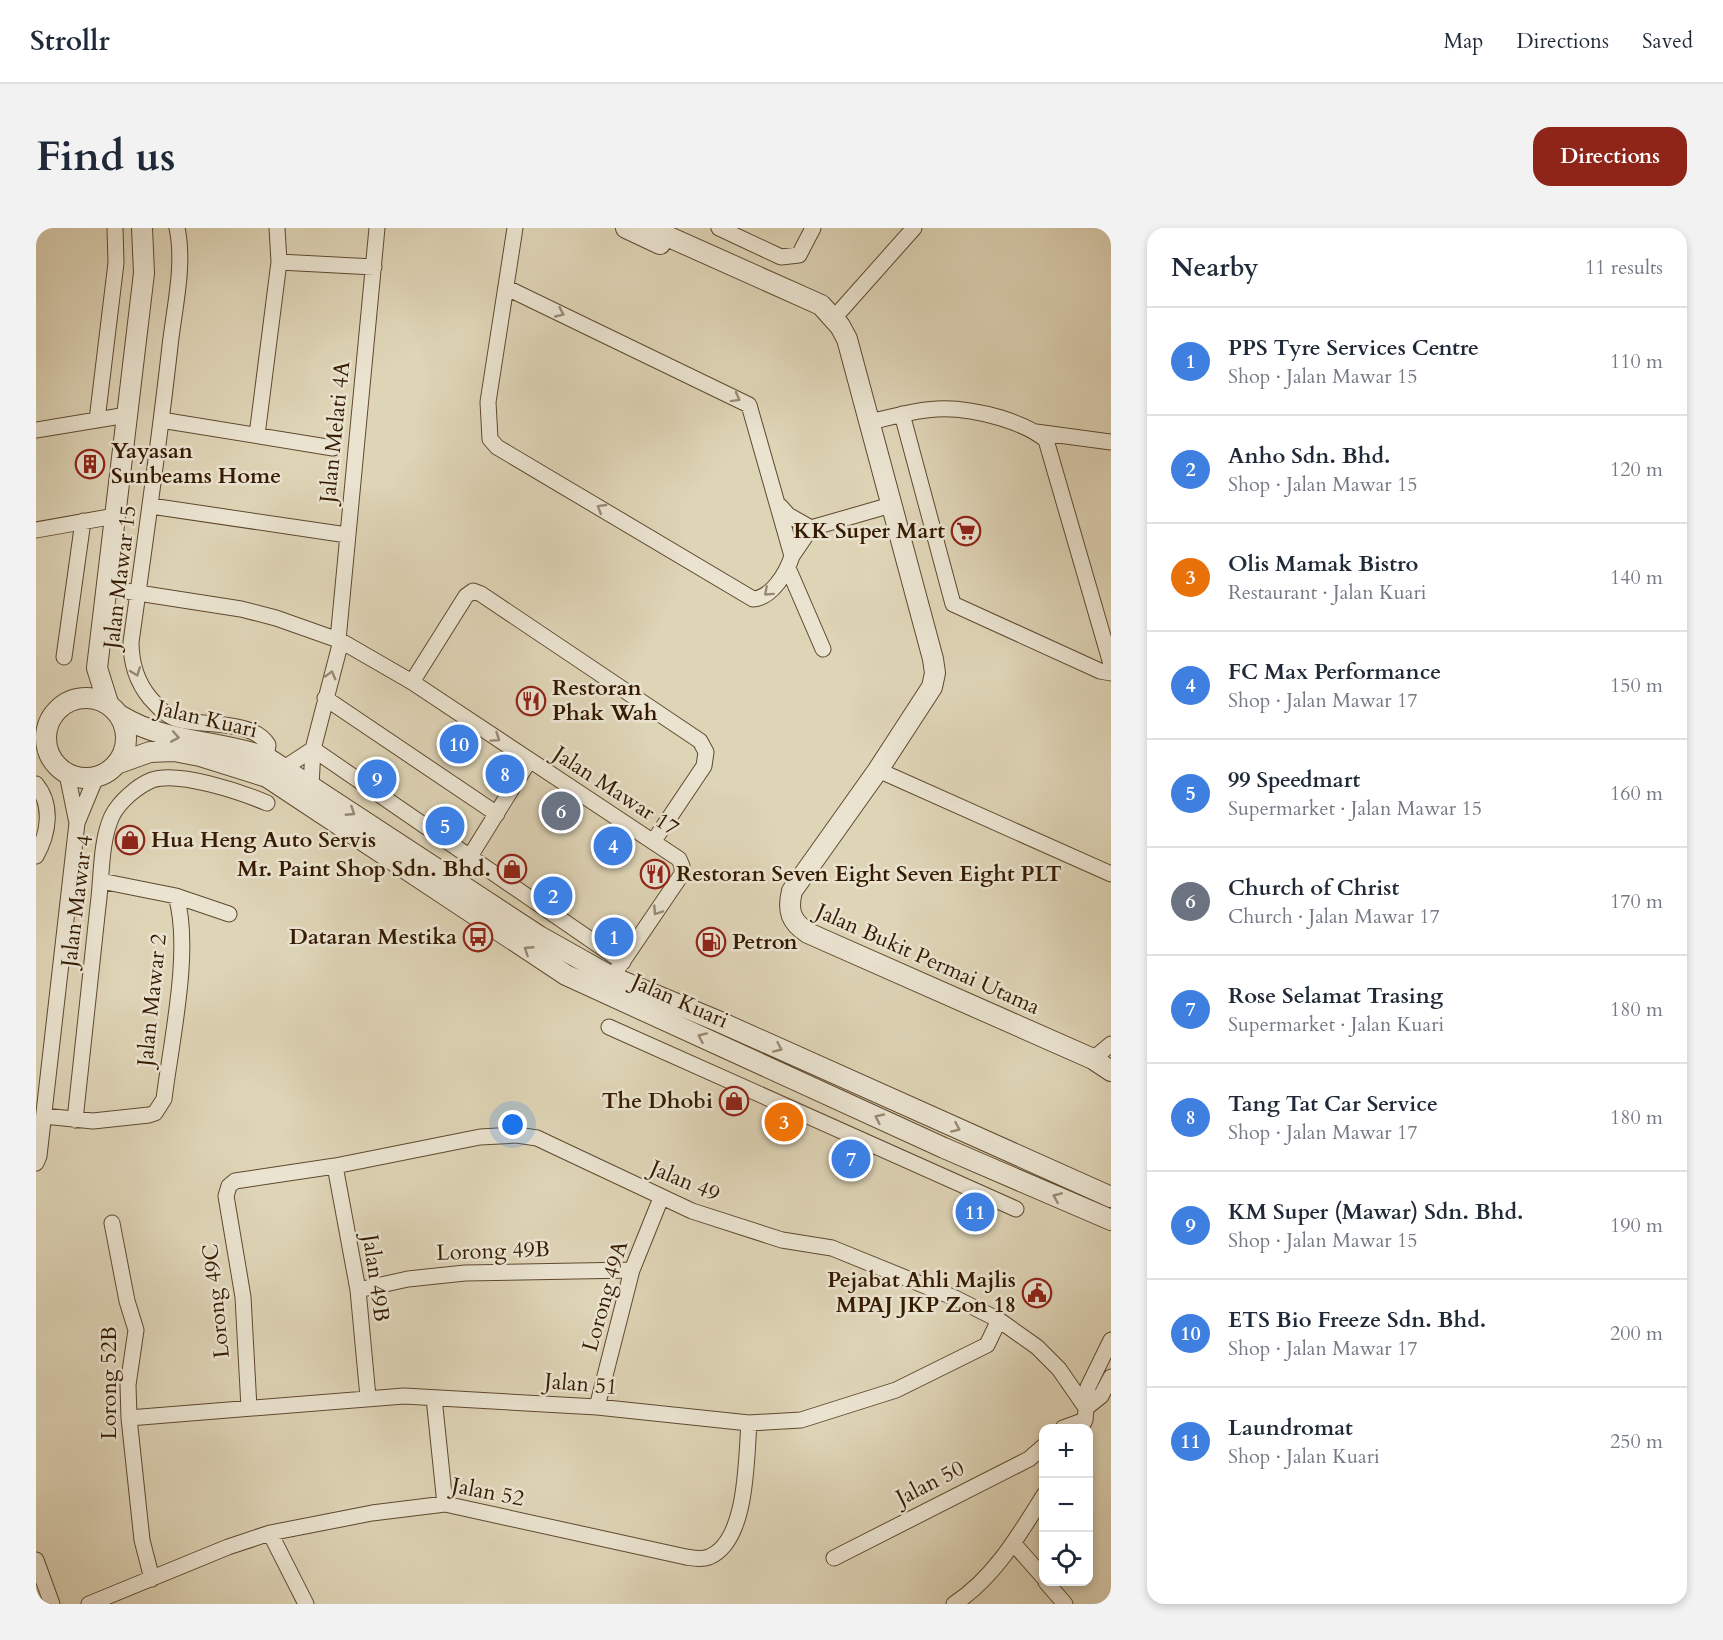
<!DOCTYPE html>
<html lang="en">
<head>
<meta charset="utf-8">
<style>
	:root { --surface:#fff; --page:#f2f2f3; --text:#1f2937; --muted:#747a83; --line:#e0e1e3; --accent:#8f2418 }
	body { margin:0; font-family:Cardo,serif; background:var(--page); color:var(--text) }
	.controls { position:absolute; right:18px; bottom:18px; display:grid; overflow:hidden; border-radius:12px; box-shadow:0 3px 9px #0003 }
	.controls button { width:54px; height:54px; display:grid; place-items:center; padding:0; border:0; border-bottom:2px solid var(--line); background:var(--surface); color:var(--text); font:30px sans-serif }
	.you { position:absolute; left:477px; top:897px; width:21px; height:21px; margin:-15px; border:4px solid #fff; border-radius:50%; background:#1a73e8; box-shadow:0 0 0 9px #1a73e833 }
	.badge { display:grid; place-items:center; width:39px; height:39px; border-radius:50%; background:var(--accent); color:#fff; font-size:20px; font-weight:700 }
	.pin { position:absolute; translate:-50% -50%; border:3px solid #fff; box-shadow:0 2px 6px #0006 }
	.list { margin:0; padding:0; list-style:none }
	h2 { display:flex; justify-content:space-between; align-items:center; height:78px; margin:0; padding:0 24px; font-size:26px }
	h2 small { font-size:20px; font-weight:400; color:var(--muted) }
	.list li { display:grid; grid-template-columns:39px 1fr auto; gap:18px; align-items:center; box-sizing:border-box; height:108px; padding:0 24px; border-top:2px solid var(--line) }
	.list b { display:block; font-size:22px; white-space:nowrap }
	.list p { margin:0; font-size:20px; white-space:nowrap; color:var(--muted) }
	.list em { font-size:20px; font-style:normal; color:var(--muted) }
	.icon { flex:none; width:33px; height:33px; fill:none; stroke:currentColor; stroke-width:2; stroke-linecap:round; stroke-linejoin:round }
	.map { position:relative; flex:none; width:1075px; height:1376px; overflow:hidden; border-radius:18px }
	header { display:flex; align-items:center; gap:36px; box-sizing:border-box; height:84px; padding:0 30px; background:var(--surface); border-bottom:2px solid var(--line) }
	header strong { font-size:28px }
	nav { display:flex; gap:33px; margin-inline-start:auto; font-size:21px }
	.intro { display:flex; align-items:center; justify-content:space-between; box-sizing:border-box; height:144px; padding:0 36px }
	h1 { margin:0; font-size:42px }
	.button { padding:15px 27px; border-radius:18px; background:var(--accent); color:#fff; font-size:21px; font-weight:700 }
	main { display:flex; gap:36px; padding:0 36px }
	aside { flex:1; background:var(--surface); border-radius:18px; box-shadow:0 3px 9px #0003 }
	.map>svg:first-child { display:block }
</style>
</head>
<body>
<header>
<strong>Strollr</strong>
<nav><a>Map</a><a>Directions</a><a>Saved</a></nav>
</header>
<div class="intro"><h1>Find us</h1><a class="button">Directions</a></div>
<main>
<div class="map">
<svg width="1075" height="1376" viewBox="0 0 1075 1376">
	<rect width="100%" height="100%" fill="#ded4b6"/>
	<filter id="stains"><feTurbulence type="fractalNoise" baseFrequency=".00333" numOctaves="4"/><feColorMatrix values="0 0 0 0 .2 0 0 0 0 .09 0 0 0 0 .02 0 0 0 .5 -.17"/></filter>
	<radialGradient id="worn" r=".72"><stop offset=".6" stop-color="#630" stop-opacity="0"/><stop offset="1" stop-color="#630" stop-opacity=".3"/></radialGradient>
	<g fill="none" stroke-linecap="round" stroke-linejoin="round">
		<g stroke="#5f492e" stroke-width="17">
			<path id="minor" d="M141,0C149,37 138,81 134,118C123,217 109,315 95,414C95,435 100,453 114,470C123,480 131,489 144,492C168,498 218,492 232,517L230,529
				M683,0L745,29L763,27L777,0
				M243,34L338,39
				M471,60L713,177L756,328C751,344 736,370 717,371L461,219L454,211L452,174L479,0
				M798,90L878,0
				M866,186L917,376L1064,443L1075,445
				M61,192L80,35L79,0
				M125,192L297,220
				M834,194C887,181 910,174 965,190C981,195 997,201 1010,212L1075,436
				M0,202L91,187
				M1000,204L1075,214
				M221,207L243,34L241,0
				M115,278L311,307
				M744,278L752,287L775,300
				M775,300L855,277
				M0,302L79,288
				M756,328L775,300
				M752,340L787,421
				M70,360L205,381L240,390L305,413L376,454L643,631L646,638V646L576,749
				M302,412L341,0
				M28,429L47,293
				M376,454L430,368L437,363L445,366L664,513L670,524L668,538L617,614
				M289,470L461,586
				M277,521L587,734
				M248,540L277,521
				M842,542L1075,646
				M31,546L41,595
				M0,556C17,577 13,605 0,628
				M275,558L277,521L305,413
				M433,630L493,533
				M65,653L140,668L193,686
				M573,799L980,981
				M1057,831L1075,816
				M8,888L57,893L113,887L119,885L128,871C135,814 156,721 140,668
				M39,892C47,820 55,749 62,678C66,650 64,614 76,588C83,574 101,558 116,552C143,543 205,564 231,575
				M0,935L3,928L41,595L60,549
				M299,938L322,1062L332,1169
				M76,995L91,1073L100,1102L92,1157L93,1190L106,1312L116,1351
				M322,1062L372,1051L429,1045L596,1042
				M398,1170L409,1276
				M561,1179L596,1042L625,970
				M213,1180L207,1069L190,968L193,958L199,953L299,938L444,909L481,907L501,910L520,919L656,983L746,1012L796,1020L919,1070L963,1092L1001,1119L1023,1141L1050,1180
				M1050,1180L1065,1168L1075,1149
				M93,1190L368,1168L561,1179L713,1195L765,1192L860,1162L951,1117L963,1092
				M1027,1200L1049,1192
				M1045,1200L1049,1192L1052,1159L1075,1112
				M234,1305L270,1376
				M978,1316L1008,1350
				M798,1330L993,1231L1008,1218
				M0,1332L16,1376
				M1010,1354L1029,1376
				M53,1376L192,1319L234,1305L336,1285L409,1276L650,1329C657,1330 665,1332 673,1329C712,1313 710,1230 713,1195
				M918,1376C958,1350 983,1307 1008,1267"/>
		</g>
		<g stroke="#5f492e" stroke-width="22">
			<path id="tertiary" d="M590,0L624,16
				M613,0L785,77L804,98L811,111L897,431L899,445L896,459L842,542L756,663C751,683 755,694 772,705L1057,831L1075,843
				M10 510a40 40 0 1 1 80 0a40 40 0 1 1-80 0Z
				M72,475L61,440L108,45L106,0
				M85,488C129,515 182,512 230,529L503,708L576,749L684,794L1075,969
				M83,535L114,524L138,523L164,528L231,549L530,747L908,920L1075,992"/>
		</g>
		<use href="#minor" stroke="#eae3d0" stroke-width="15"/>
		<use href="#tertiary" stroke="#eae3d0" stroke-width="20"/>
	</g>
	<defs><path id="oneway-chevron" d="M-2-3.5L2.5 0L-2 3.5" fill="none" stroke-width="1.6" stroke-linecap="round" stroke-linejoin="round" transform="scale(1.5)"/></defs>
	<g stroke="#998972">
		<use href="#oneway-chevron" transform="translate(524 85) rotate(25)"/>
		<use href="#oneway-chevron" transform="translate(700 170) rotate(29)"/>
		<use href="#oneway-chevron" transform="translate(565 280) rotate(-149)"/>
		<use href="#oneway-chevron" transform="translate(732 364) rotate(138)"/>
		<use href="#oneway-chevron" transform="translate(100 444) rotate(69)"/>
		<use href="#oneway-chevron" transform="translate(295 447) rotate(-75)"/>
		<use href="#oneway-chevron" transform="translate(139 509) rotate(10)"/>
		<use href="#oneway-chevron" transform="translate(460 510) rotate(34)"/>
		<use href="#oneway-chevron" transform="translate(315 584) rotate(33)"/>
		<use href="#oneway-chevron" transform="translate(621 683) rotate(124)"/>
		<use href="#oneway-chevron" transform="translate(492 722) rotate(-147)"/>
		<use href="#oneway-chevron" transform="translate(666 809) rotate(-156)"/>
		<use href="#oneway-chevron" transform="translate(742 820) rotate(24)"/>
		<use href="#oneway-chevron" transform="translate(843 890) rotate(-155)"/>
		<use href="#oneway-chevron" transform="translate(920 900) rotate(24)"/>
		<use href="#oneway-chevron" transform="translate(1021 969) rotate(-157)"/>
	</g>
	<defs>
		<g id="building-ring" transform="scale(1.5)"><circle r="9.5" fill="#eae3d0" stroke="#8f2418" stroke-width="1.5"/><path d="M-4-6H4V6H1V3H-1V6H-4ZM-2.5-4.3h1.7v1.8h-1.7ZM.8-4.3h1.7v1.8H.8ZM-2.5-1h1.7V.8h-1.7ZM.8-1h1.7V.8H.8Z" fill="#8f2418"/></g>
		<g id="supermarket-ring" transform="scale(1.5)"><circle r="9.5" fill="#eae3d0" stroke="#8f2418" stroke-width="1.5"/><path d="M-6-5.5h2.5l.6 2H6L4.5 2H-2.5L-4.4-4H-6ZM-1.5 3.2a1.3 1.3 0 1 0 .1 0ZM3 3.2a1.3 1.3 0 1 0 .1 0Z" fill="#8f2418"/></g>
		<g id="restaurant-ring" transform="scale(1.5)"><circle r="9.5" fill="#eae3d0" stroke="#8f2418" stroke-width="1.5"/><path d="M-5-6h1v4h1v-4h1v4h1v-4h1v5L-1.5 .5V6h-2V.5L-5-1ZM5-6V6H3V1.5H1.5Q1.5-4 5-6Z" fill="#8f2418"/></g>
		<g id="shop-ring" transform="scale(1.5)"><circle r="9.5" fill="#eae3d0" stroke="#8f2418" stroke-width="1.5"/><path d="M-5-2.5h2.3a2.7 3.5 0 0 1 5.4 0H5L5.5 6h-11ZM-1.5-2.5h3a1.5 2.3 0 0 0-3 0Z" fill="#8f2418"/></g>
		<g id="bus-ring" transform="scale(1.5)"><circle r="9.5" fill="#eae3d0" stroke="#8f2418" stroke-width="1.5"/><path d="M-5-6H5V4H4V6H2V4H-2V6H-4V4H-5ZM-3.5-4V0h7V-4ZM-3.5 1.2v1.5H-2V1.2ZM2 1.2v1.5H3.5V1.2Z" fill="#8f2418"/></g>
		<g id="fuel-ring" transform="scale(1.5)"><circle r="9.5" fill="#eae3d0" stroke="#8f2418" stroke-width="1.5"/><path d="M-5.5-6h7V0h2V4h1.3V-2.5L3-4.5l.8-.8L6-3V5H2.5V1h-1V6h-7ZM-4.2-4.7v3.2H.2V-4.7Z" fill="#8f2418"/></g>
		<g id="civic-ring" transform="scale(1.5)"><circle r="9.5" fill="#eae3d0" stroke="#8f2418" stroke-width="1.5"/><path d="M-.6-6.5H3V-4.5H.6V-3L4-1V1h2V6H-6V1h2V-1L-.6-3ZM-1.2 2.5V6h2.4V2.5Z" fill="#8f2418"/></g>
	</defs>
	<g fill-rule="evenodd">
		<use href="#building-ring" x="54" y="236"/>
		<use href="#supermarket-ring" x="930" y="303"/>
		<use href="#restaurant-ring" x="495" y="473"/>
		<use href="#shop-ring" x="94" y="612"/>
		<use href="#shop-ring" x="476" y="641"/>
		<use href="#restaurant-ring" x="619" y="646"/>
		<use href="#bus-ring" x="442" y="709"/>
		<use href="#fuel-ring" x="675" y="714"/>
		<use href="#shop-ring" x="698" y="873"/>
		<use href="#civic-ring" x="1001" y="1065"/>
	</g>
	<g text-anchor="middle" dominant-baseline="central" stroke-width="5" stroke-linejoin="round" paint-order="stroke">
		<g font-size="22" fill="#351b00" stroke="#eae3d0">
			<text transform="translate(299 204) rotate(-84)">Jalan Melati 4A</text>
			<text transform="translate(84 349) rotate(-83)">Jalan Mawar 15</text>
			<text transform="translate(171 491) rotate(13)">Jalan Kuari</text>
			<text transform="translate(580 563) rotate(33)">Jalan Mawar 17</text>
			<text transform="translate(41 673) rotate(-83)">Jalan Mawar 4</text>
			<text transform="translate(892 731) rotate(24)">Jalan Bukit Permai Utama</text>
			<text transform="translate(116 772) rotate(-84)">Jalan Mawar 2</text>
			<text transform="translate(644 773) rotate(24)">Jalan Kuari</text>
			<text transform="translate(649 953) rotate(23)">Jalan 49</text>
			<text transform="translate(457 1023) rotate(-2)">Lorong 49B</text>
			<text transform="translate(340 1050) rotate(82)">Jalan 49B</text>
			<text transform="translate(569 1068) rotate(-74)">Lorong 49A</text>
			<text transform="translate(180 1073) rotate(-96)">Lorong 49C</text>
			<text transform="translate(73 1155) rotate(-90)">Lorong 52B</text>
			<text transform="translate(545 1156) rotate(5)">Jalan 51</text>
			<text transform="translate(894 1255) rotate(-27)">Jalan 50</text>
			<text transform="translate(452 1264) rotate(11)">Jalan 52</text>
		</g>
		<g font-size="22" font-weight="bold" fill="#351b00" stroke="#eae3d0" text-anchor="start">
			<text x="75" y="223">Yayasan<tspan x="75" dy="25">Sunbeams Home</tspan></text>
			<text x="909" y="303" text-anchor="end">KK Super Mart</text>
			<text x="516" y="460">Restoran<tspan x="516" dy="25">Phak Wah</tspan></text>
			<text x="115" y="612">Hua Heng Auto Servis</text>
			<text x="455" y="641" text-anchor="end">Mr. Paint Shop Sdn. Bhd.</text>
			<text x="640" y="646">Restoran Seven Eight Seven Eight PLT</text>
			<text x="421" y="709" text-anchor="end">Dataran Mestika</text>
			<text x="696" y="714">Petron</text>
			<text x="677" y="873" text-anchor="end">The Dhobi</text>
			<text x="980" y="1052" text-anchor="end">Pejabat Ahli Majlis<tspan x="980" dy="25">MPAJ JKP Zon 18</tspan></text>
		</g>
	</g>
	<rect width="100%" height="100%" filter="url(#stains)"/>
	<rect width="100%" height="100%" fill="url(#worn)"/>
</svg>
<div class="controls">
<button>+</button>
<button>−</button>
<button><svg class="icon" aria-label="locate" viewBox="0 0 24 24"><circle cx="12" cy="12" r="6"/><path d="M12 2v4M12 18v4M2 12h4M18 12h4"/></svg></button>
</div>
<div class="you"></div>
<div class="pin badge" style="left:578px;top:709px;background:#3f7fe0">1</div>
<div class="pin badge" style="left:517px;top:668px;background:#3f7fe0">2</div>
<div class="pin badge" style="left:748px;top:894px;background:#e8710a">3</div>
<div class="pin badge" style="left:577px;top:618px;background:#3f7fe0">4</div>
<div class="pin badge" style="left:409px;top:598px;background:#3f7fe0">5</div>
<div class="pin badge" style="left:525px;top:583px;background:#6b7280">6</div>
<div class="pin badge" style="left:815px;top:931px;background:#3f7fe0">7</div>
<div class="pin badge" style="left:469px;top:546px;background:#3f7fe0">8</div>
<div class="pin badge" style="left:341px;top:551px;background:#3f7fe0">9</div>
<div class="pin badge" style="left:423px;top:516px;background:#3f7fe0">10</div>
<div class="pin badge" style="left:939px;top:984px;background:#3f7fe0">11</div>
</div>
<aside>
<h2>Nearby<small>11 results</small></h2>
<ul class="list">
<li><span class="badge" style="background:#3f7fe0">1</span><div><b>PPS Tyre Services Centre</b><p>Shop · Jalan Mawar 15</p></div><em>110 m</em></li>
<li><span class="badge" style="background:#3f7fe0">2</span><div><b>Anho Sdn. Bhd.</b><p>Shop · Jalan Mawar 15</p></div><em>120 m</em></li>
<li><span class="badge" style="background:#e8710a">3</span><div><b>Olis Mamak Bistro</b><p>Restaurant · Jalan Kuari</p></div><em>140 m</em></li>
<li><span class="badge" style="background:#3f7fe0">4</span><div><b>FC Max Performance</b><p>Shop · Jalan Mawar 17</p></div><em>150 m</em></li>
<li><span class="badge" style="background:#3f7fe0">5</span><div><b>99 Speedmart</b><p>Supermarket · Jalan Mawar 15</p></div><em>160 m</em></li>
<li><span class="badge" style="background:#6b7280">6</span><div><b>Church of Christ</b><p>Church · Jalan Mawar 17</p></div><em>170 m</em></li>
<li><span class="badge" style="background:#3f7fe0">7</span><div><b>Rose Selamat Trasing</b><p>Supermarket · Jalan Kuari</p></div><em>180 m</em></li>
<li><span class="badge" style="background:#3f7fe0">8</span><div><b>Tang Tat Car Service</b><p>Shop · Jalan Mawar 17</p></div><em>180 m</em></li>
<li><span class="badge" style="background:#3f7fe0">9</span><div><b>KM Super (Mawar) Sdn. Bhd.</b><p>Shop · Jalan Mawar 15</p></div><em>190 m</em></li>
<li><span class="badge" style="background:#3f7fe0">10</span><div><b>ETS Bio Freeze Sdn. Bhd.</b><p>Shop · Jalan Mawar 17</p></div><em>200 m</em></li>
<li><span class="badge" style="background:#3f7fe0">11</span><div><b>Laundromat</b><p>Shop · Jalan Kuari</p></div><em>250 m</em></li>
</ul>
</aside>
</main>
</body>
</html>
